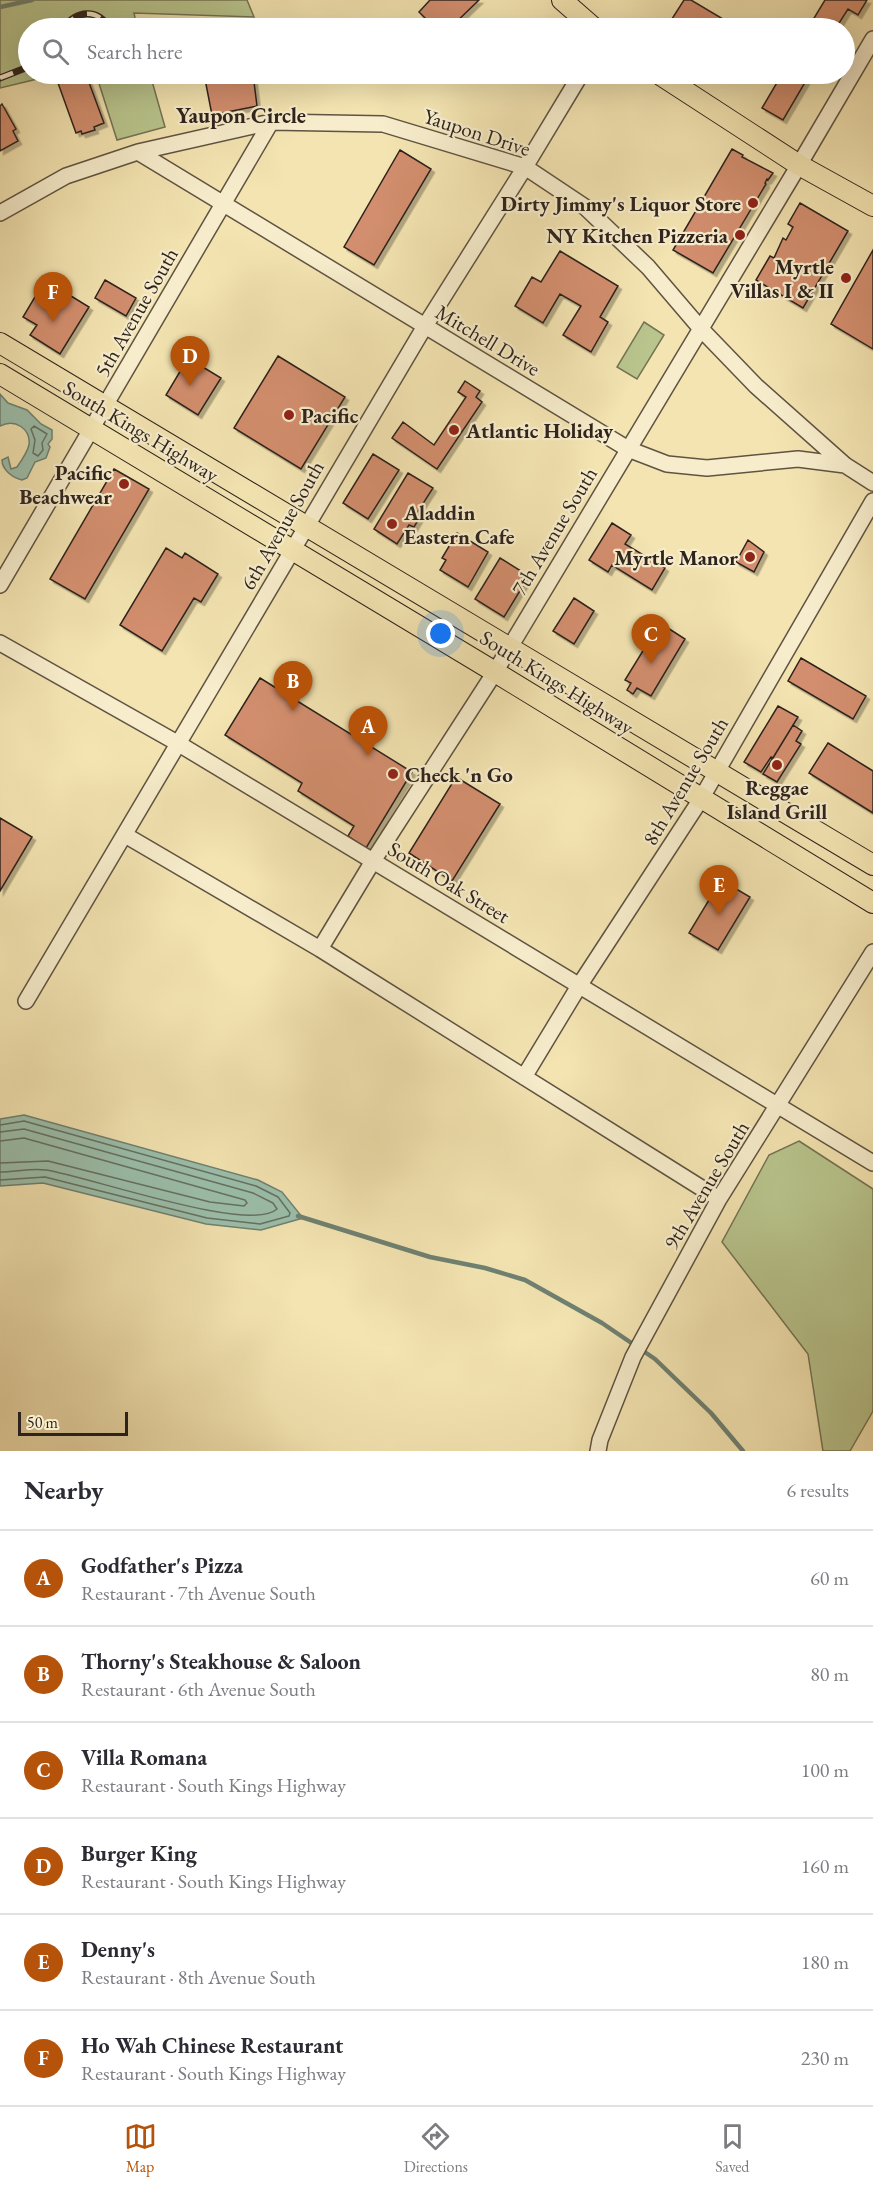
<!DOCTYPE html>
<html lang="en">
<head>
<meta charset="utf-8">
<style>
	:root { --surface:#fff; --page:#f7f7f7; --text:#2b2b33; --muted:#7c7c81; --line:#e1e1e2; --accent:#b45309 }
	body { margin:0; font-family:"EB Garamond",serif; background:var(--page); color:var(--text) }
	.scale { position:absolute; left:18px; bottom:15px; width:110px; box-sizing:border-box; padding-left:6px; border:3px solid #2e231d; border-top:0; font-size:16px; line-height:21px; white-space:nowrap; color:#2e231d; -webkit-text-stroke:4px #f7edcc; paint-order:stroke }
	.you { position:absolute; left:441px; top:634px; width:21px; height:21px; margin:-15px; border:4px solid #fff; border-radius:50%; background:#1a73e8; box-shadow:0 0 0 9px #1a73e833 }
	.badge { display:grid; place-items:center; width:39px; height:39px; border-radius:50%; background:var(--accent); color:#fff; font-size:20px; font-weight:700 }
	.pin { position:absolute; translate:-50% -50px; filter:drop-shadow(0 2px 3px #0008) }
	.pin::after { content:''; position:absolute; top:32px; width:21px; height:18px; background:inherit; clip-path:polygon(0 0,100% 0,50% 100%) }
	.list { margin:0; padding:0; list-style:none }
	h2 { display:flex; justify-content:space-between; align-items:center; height:78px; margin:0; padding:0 24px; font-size:26px }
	h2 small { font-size:20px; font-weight:400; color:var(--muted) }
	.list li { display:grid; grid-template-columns:39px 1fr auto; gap:18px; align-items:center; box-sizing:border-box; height:96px; padding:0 24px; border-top:2px solid var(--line) }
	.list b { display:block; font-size:22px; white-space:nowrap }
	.list p { margin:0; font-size:20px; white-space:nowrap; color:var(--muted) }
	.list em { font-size:20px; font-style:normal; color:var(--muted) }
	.icon { flex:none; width:33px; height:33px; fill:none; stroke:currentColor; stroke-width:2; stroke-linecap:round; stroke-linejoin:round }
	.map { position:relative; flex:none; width:873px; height:1451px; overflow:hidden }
	.search { position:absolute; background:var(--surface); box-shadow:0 6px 24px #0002; left:18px; right:18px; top:18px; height:66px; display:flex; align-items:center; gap:15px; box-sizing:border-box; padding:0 21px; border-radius:33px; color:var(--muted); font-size:22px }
	.sheet { height:654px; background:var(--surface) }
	nav { display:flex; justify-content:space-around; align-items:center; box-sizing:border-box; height:84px; border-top:2px solid var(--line); background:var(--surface); font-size:16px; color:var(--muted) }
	nav a { display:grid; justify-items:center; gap:3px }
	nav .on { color:var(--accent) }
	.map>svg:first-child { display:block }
</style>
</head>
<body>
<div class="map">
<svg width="873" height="1451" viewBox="0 0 873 1451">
	<defs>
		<filter id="shadow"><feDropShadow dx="3.5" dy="3.5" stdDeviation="0" flood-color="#0004"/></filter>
	</defs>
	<rect width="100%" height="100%" fill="#f3e4b1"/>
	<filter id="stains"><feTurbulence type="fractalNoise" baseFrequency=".00333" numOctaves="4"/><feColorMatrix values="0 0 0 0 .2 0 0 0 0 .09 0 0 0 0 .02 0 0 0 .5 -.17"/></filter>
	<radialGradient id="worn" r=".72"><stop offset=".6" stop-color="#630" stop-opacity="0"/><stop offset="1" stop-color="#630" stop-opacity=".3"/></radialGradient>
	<path fill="#b9c58d" stroke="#747455" stroke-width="1.5" d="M0,0H247L254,17L134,13L137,28H28V74H58L0,88Z
		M96,74H150L165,127L117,140Z
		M644,322L664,335L637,379L617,367Z
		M799,1141L873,1189V1411L850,1451H823L808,1354L722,1242L769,1155Z"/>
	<path fill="#9bbfab" stroke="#6f8172" stroke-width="1.5" d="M0,394L8,403L27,410L41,424L52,430V439L48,444L50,447L46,458L35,462L27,478L22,480C13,478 2,470 2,460L8,457L11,469L17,467C22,460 27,453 29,445C31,429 15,418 0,426Z
		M24,1115L258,1180L282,1192L303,1218L261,1230L206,1224L43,1183L0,1186V1119Z"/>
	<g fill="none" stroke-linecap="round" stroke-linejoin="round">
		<path stroke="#647164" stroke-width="1.5" d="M34,426L47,434L42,443L43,450L38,456L33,453L35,440L31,429Z
			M0,1125L24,1121L256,1186L278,1197L290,1213L289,1216L260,1224L207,1218L45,1177L0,1180
			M0,1132L24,1129L253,1193L273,1203L277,1209C250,1234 87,1176 46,1170C31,1168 15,1172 0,1172
			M0,1141L24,1138L245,1200L247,1203L244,1206L210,1202L48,1161L0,1163"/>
		<path stroke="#6f8172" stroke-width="4.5" d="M0,7L32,0
			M298,1216L430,1257L485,1268L525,1280L602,1323L655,1359L711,1413L743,1451"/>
	</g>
	<path fill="#d28e6e" stroke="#2e231d" stroke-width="1.5" filter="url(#shadow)" d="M430,0H479L450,28H447L438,20L433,26L419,12Z
		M684,0H691L723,19L717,28H681L670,22Z
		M825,0H867L858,15L848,9L836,28H808Z
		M193,19L228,26L237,23L239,28H195Z
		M68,74H89L90,76L87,77L104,123L94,127L95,130L82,134L81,131L76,133L58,83L67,80L65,75Z
		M204,74H253L257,106L212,115Z
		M782,74H810L783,120L762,108Z
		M2,104L16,129L13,131L18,141L0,151V106Z
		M732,149L743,155L742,157L773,173L768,180L767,179L765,183L766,184L713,273L673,250Z
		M400,150L431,169L374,265L344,247Z
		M800,203L848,231L803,308L756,280L770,256L774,258L783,238L786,240L793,227L788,224Z
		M873,250V349L831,324Z
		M560,251L618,286L600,317L608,322L591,352L563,335L581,306L560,294L543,323L515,306L532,277L541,282Z
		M45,280L89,307L60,354L30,335L37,325L23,317Z
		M105,280L136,298L126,316L95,298Z
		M278,356L345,397L301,469L234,428Z
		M188,358L221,378L198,415L166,395Z
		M465,381L480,391L476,397L482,402L437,469L392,438L403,422L434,445L466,397L458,392Z
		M373,454L399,470L368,519L343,503Z
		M114,469L149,489L85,599L50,579Z
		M408,473L433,488L417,513L420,517L414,527L409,525L397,544L374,529Z
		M612,523L631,535L625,544L665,568L652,590L612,565L608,572L589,560Z
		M457,533L488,552L468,587L440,570L446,560L442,558Z
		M748,540L764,552L754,572L736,562Z
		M166,548L182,558L185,553L218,574L201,602L194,598L162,651L120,625Z
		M500,558L529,576L504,617L475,599Z
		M574,598L594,611L574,644L553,631Z
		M660,623L685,639L651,696L637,688L633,694L627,690L631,683L625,680Z
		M801,658L866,696L853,719L788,681Z
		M260,678L412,772L366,848L348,836L354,826L298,791L302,783L225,735Z
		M778,706L798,717L773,758L771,757L761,772L744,762Z
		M793,725L802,731L796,741L801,744L777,782L763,774Z
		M828,743L873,771V813L809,773Z
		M456,777L500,804L452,881L409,853Z
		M0,818L32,837L0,891Z
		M721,880L750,897L718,950L689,933Z"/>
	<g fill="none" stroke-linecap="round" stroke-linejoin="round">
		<g stroke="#5f5342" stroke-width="18">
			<path id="minor" d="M138,152L628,449L667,464L707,468L798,459L845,465
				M0,213L66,176L138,152L271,122L383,124L525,167L585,207L648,267L701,329L756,386L845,465L873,483
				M0,585L271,122
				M0,643L179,744L873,1163
				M125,835L320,949L719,1199
				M320,949L373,861L495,672L799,165L873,39
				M26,1001L425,326L525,167L581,74
				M524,1077L579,986L701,799L873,501
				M598,1451L600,1440L633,1357L719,1199L873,952"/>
		</g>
		<g stroke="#2e231d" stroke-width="22">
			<path id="major" d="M562,0L594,28
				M659,74L799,165L873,206
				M0,343L873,865
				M0,374L495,672L873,903"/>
		</g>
		<use href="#minor" stroke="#f7edcc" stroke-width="15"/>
		<use href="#major" stroke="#f3e4b1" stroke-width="20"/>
		<g stroke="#2e231d" stroke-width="7">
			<path id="rail" d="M64,28C76,10 98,8 109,28
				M0,78L28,67"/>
		</g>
		<use href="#rail" stroke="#f7edcc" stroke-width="4.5" stroke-dasharray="14" stroke-linecap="butt"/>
	</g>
	<g fill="#8f2418" stroke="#f7edcc" stroke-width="2">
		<circle cx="753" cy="203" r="6"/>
		<circle cx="740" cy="235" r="6"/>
		<circle cx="846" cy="278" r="6"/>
		<circle cx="289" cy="415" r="6"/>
		<circle cx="454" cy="430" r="6"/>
		<circle cx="124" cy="484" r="6"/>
		<circle cx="392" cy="524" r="6"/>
		<circle cx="750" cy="557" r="6"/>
		<circle cx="777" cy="765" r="6"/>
		<circle cx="393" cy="774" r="6"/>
	</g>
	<g text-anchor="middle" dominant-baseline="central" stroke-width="4.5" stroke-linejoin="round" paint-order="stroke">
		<g font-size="21" fill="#2e231d" stroke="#f7edcc">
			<text transform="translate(477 132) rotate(18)">Yaupon Drive</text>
			<text transform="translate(136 312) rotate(-60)">5th Avenue South</text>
			<text transform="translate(488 340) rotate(31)">Mitchell Drive</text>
			<text transform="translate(141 431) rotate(31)">South Kings Highway</text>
			<text transform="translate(282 525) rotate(-60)">6th Avenue South</text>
			<text transform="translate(554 531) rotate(-59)">7th Avenue South</text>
			<text transform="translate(557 682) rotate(32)">South Kings Highway</text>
			<text transform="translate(685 781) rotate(-59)">8th Avenue South</text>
			<text transform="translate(449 882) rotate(31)">South Oak Street</text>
			<text transform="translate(706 1185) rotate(-59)">9th Avenue South</text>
		</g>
		<g font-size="21" font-weight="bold" fill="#2e231d" stroke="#f7edcc" text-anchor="end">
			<text x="741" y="203">Dirty Jimmy's Liquor Store</text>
			<text x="728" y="235">NY Kitchen Pizzeria</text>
			<text x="834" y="266">Myrtle<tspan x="834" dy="24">Villas I &amp; II</tspan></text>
			<text x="301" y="415" text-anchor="start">Pacific</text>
			<text x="466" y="430" text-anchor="start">Atlantic Holiday</text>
			<text x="112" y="472">Pacific<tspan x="112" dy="24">Beachwear</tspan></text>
			<text x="404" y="512" text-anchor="start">Aladdin<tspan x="404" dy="24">Eastern Cafe</tspan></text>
			<text x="738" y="557">Myrtle Manor</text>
			<text x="405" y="774" text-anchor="start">Check 'n Go</text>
			<text x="777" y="787" text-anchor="middle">Reggae<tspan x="777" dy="24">Island Grill</tspan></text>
		</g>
		<g font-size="22" font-weight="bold" fill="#2e231d" stroke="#f7edcc">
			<text x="241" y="115">Yaupon Circle</text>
		</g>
	</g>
	<rect width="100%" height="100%" filter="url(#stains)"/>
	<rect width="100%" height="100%" fill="url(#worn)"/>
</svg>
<div class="scale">50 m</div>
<div class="you"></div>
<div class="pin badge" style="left:368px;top:756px">A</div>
<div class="pin badge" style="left:293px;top:711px">B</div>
<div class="pin badge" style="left:651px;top:664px">C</div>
<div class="pin badge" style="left:190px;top:386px">D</div>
<div class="pin badge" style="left:719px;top:915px">E</div>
<div class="pin badge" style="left:53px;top:322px">F</div>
<div class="search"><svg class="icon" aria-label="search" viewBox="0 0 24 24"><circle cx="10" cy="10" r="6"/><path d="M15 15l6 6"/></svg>Search here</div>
</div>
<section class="sheet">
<h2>Nearby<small>6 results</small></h2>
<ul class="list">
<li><span class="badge">A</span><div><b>Godfather's Pizza</b><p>Restaurant · 7th Avenue South</p></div><em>60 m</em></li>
<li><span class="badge">B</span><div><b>Thorny's Steakhouse &amp; Saloon</b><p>Restaurant · 6th Avenue South</p></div><em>80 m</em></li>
<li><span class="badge">C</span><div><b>Villa Romana</b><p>Restaurant · South Kings Highway</p></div><em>100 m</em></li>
<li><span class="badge">D</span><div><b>Burger King</b><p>Restaurant · South Kings Highway</p></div><em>160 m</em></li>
<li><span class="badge">E</span><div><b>Denny's</b><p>Restaurant · 8th Avenue South</p></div><em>180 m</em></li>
<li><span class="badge">F</span><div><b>Ho Wah Chinese Restaurant</b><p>Restaurant · South Kings Highway</p></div><em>230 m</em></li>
</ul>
</section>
<nav>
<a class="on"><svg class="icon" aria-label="map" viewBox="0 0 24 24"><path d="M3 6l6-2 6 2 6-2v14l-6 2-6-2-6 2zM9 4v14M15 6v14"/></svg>Map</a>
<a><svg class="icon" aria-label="directions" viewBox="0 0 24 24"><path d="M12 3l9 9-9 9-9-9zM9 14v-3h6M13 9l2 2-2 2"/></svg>Directions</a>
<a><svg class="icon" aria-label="saved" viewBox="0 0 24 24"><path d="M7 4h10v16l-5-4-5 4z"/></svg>Saved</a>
</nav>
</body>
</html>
